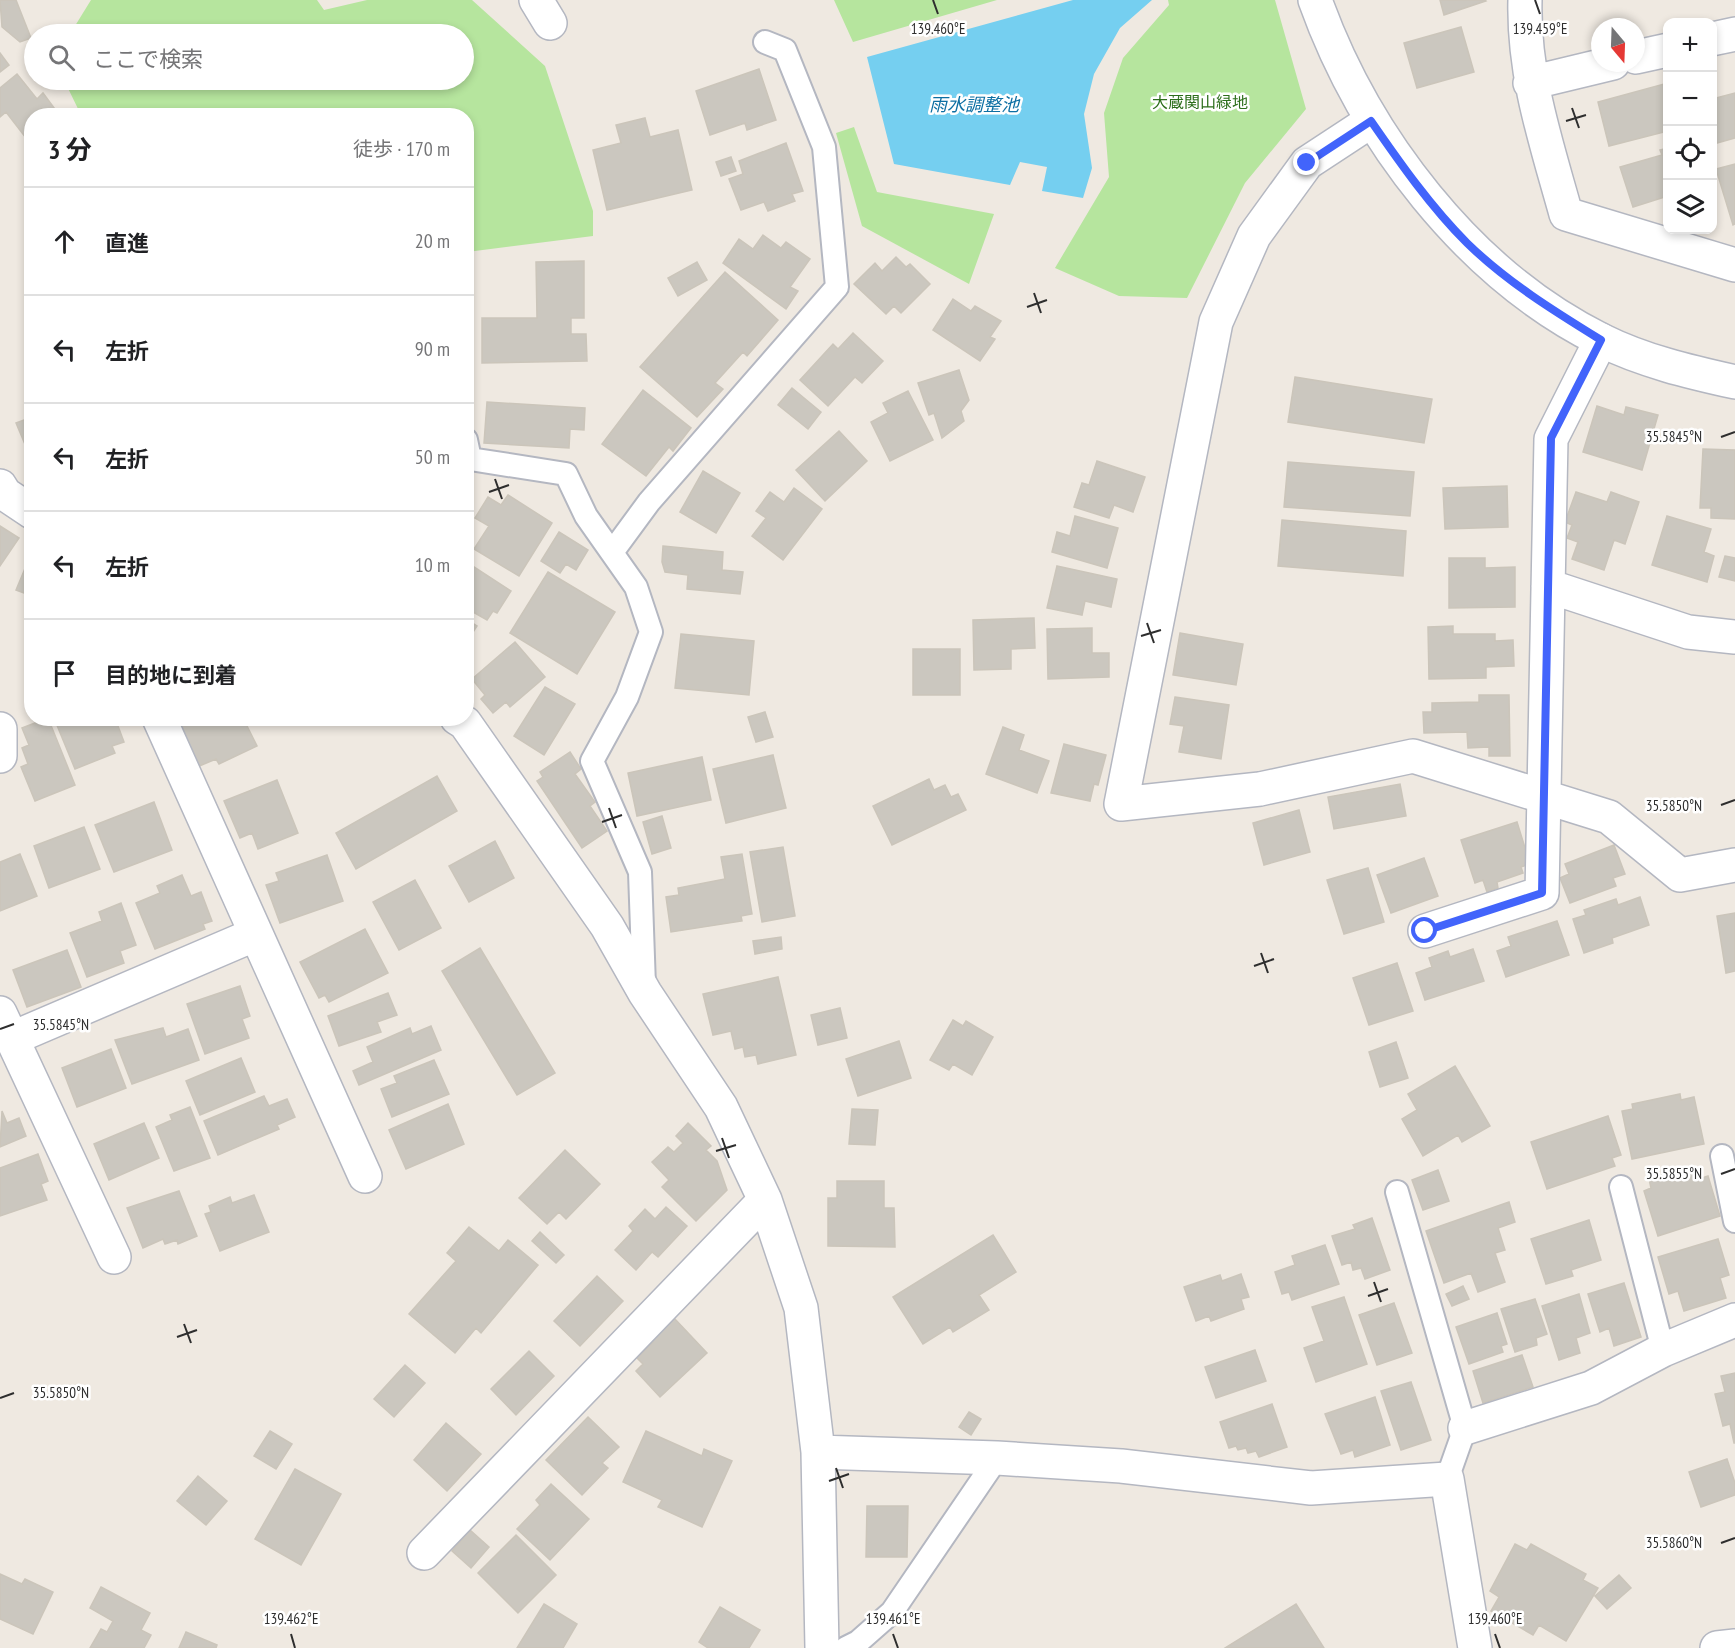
<!DOCTYPE html>
<html lang="ja">
<head>
<meta charset="utf-8">
<style>
	:root { --surface:#fff; --page:#f6f6f6; --text:#202124; --muted:#757577; --line:#e0e0e0 }
	body { margin:0; font-family:"PT Sans Narrow","Noto Sans JP",sans-serif; background:var(--page); color:var(--text) }
	.controls { position:absolute; right:18px; top:18px; display:grid; overflow:hidden; border-radius:12px; box-shadow:0 3px 9px #0003 }
	.controls button { width:54px; height:54px; display:grid; place-items:center; padding:0; border:0; border-bottom:2px solid var(--line); background:var(--surface); color:var(--text); font:30px sans-serif }
	.compass { position:absolute; left:1591px; top:18px; width:54px; height:54px; border-radius:50%; background:var(--surface); box-shadow:0 3px 9px #0003; rotate:161deg }
	.stop { position:absolute; width:18px; height:18px; margin:-14px; border:4px solid #4264fb; border-radius:50%; background:#fff }
	.stop.end { background:#4264fb; border-color:#fff; box-shadow:0 2px 6px #0008 }
	.list { margin:0; padding:0; list-style:none }
	h2 { display:flex; justify-content:space-between; align-items:center; height:78px; margin:0; padding:0 24px; font-size:26px }
	h2 small { font-size:20px; font-weight:400; color:var(--muted) }
	.list li { display:grid; grid-template-columns:39px 1fr auto; gap:18px; align-items:center; box-sizing:border-box; height:108px; padding:0 24px; border-top:2px solid var(--line) }
	.list b { display:block; font-size:22px; white-space:nowrap }
	.list em { font-size:20px; font-style:normal; color:var(--muted) }
	.icon { flex:none; width:33px; height:33px; fill:none; stroke:currentColor; stroke-width:2; stroke-linecap:round; stroke-linejoin:round }
	.map { position:relative; flex:none; width:1735px; height:1648px; overflow:hidden }
	.search { position:absolute; background:var(--surface); box-shadow:0 3px 9px #0003; left:24px; top:24px; width:450px; height:66px; display:flex; align-items:center; gap:15px; box-sizing:border-box; padding:0 21px; border-radius:33px; color:var(--muted); font-size:22px }
	.panel { position:absolute; background:var(--surface); box-shadow:0 3px 9px #0003; left:24px; top:108px; width:450px; height:618px; border-radius:24px }
	.map>svg:first-child { display:block }
</style>
</head>
<body>
<div class="map">
<svg width="1735" height="1648" viewBox="0 0 1735 1648">
	<rect width="100%" height="100%" fill="#efe9e1"/>
	<path fill="#b6e59e" d="M91,0H317L324,10L367,0H472L545,66L593,211V236L467,252L466,116L81,115L64,80H464V34H70Z
		M834,0H997L853,42Z
		M1168,0H1275L1306,109L1245,183L1187,298L1119,296L1055,268L1109,177L1104,113L1123,58L1169,5Z
		M854,127L877,192L994,214L969,284L862,226L836,133Z"/>
	<path fill="#75cff0" d="M1073,0H1152L1120,28L1094,74L1084,114L1092,168L1083,198L1042,191L1047,167L1020,162L1010,185L894,164L867,57Z"/>
	<path fill="#cbc7bf" stroke="#cbc5ba" stroke-width="1.5" d="M0,0H16L31,38L20,42L2,27Z
		M1440,0H1485L1486,1L1444,15Z
		M1461,27L1474,72L1417,88L1404,43Z
		M0,53L9,65L0,72Z
		M759,69L776,120L747,130L745,123L710,135L696,91Z
		M17,74L37,99L43,93L60,116H32V134L26,138L6,112L0,117V88Z
		M1668,83V131L1609,146L1598,102Z
		M1735,93V138L1717,143L1712,126V99Z
		M645,118L650,137L678,130L692,190L607,210L593,150L621,143L616,125Z
		M786,143L803,191L792,194L795,201L768,211L764,202L741,210L729,179L743,174L739,161Z
		M1668,148V196L1633,207L1620,167L1662,155L1660,150Z
		M731,157L736,171L721,176L716,162Z
		M1735,164V224L1733,225L1716,169Z
		M763,235L781,248L786,242L810,259L790,287L798,291L786,309L723,263L739,239L753,249Z
		M896,257L906,267L910,264L930,284L901,313L894,306L886,314L854,284L875,263L882,271Z
		M584,261V318H571V334H586L587,361L482,363V318H537L536,262Z
		M697,262L707,280L678,296L668,278Z
		M725,272L778,320L747,356L743,352L715,383L723,389L697,417L640,367Z
		M953,299L971,311L975,306L1001,321L990,337L995,339L980,361L933,330Z
		M853,333L883,361L862,383L855,377L828,406L800,380L833,344L838,349Z
		M959,370L969,400L961,411L964,421L942,438L934,413L929,415L918,383Z
		M1295,377L1432,399L1424,443L1288,422Z
		M792,388L821,412L808,429L778,405Z
		M643,390L691,428L673,451L669,447L646,476L602,444Z
		M908,391L933,440L890,461L871,422L888,413L883,403Z
		M487,402L585,408L584,430L570,429L569,448L484,443Z
		M1597,406L1624,415L1626,407L1658,415L1642,470L1583,452Z
		M32,417V461L16,423Z
		M839,431L867,461L825,501L796,470Z
		M1703,449L1735,450V519L1711,518V508H1700Z
		M1097,461L1145,477L1133,512L1114,505L1109,518L1074,507L1082,483L1089,485Z
		M1288,462L1414,472L1410,516L1284,507Z
		M703,471L740,493L716,533L680,512Z
		M1507,486L1508,527L1445,529L1443,488Z
		M794,488L822,509L783,560L752,536L766,518L756,511L770,492L784,502Z
		M1576,492L1607,502L1611,492L1639,502L1625,544L1614,540L1604,570L1572,559L1578,542L1567,538L1572,525L1565,522Z
		M508,495L552,523L519,576L474,549L489,526L475,518L488,497L501,505Z
		M1075,516L1118,528L1107,568L1052,552L1057,532L1070,536Z
		M1667,516L1711,529L1704,552L1714,556L1707,582L1652,565Z
		M1282,520L1406,531L1403,576L1278,566Z
		M0,526L19,538L0,566Z
		M559,532L588,550L576,570L566,564L560,573L541,561Z
		M663,546L723,552L722,570L743,572L740,594L687,589L688,575L665,572L662,562Z
		M1725,556L1735,558V581L1719,577Z
		M1449,558H1485V568L1515,567V607L1449,608Z
		M32,564V596L16,590L26,566Z
		M1057,566L1117,579L1111,607L1085,601L1082,615L1047,608Z
		M474,567L511,591L497,613L493,611L487,620L466,608V570L470,572Z
		M548,572L615,612L577,674L510,633Z
		M1034,618L1035,648L1011,649V669L974,670L973,620Z
		M466,619L477,626L466,643Z
		M1453,626V634H1495V641L1513,640L1514,666L1486,667V678L1429,679L1428,627Z
		M1092,628V653H1109V677L1048,679L1047,629Z
		M1180,633L1243,644L1236,685L1173,675Z
		M681,634L754,641L749,695L675,688Z
		M515,642L545,677L510,707L506,702L493,713L481,699L485,695L472,679Z
		M913,649H960V695H913Z
		M545,687L575,704L544,755L514,736Z
		M1479,695H1509L1510,756H1489V747L1468,748L1467,732L1424,733L1423,712H1432V703L1479,702Z
		M1175,697L1229,705L1221,759L1179,752L1184,726L1170,724Z
		M765,712L773,737L756,742L748,717Z
		M48,718L75,785L35,801L21,767L28,764L22,748L29,745L22,728Z
		M54,718H115L124,742L112,746L115,753L75,769Z
		M182,718H243L257,746L219,764L216,759L197,767L175,722Z
		M1003,727L1024,735L1019,750L1049,761L1037,793L986,774Z
		M1064,744L1106,755L1098,785L1094,784L1090,801L1051,793Z
		M570,752L581,769L575,774L595,802L590,806L607,831L582,848L537,781L543,777L540,772Z
		M773,755L786,808L726,823L713,769Z
		M702,757L711,800L637,816L628,773Z
		M437,776L457,811L356,869L336,833Z
		M929,779L934,790L945,785L951,797L958,794L966,810L892,845L873,806Z
		M277,780L298,833L258,849L252,833L240,838L224,801Z
		M1400,784L1406,816L1334,829L1328,797Z
		M154,802L172,850L114,872L95,825Z
		M1299,810L1310,852L1264,865L1253,823Z
		M662,816L671,848L652,854L643,822Z
		M1517,822L1530,864L1521,867L1523,873L1497,882L1498,888L1487,892L1483,880L1475,883L1461,840Z
		M84,827L100,869L49,888L34,846Z
		M495,841L514,878L469,902L449,866Z
		M1614,845L1625,874L1613,878L1616,886L1570,903L1560,878L1569,874L1565,864Z
		M783,847L795,916L762,922L750,852Z
		M20,854L37,896L0,911V862Z
		M742,854L752,914L741,916L742,921L671,932L666,897L679,895L678,888L725,879L721,857Z
		M327,855L343,901L280,923L266,885L279,881L276,873Z
		M1424,858L1438,896L1391,913L1377,875Z
		M1368,868L1384,922L1344,934L1327,880Z
		M182,875L191,896L201,892L212,921L203,924L205,929L155,949L136,903L160,893L157,886Z
		M415,880L441,928L399,950L373,902Z
		M1640,897L1649,925L1612,938L1613,943L1584,953L1573,919L1586,915L1584,910L1616,899L1618,905Z
		M121,903L136,945L120,951L124,963L87,977L70,933L102,921L99,912Z
		M1735,913V971L1726,973L1717,916Z
		M1557,921L1569,955L1506,977L1497,951L1511,946L1508,937Z
		M365,929L388,973L329,1002L325,995L319,998L300,962Z
		M781,937L782,949L755,954L753,941Z
		M480,948L555,1073L517,1095L442,971Z
		M1473,949L1484,981L1425,1000L1416,973L1432,967L1429,958L1448,951L1450,957Z
		M67,950L81,987L27,1007L13,970Z
		M1397,963L1413,1011L1369,1025L1353,978Z
		M778,977L796,1055L758,1064L756,1055L745,1057L743,1047L735,1049L731,1031L713,1035L703,994Z
		M240,986L250,1016L242,1019L249,1038L205,1054L187,1004Z
		M388,993L397,1015L377,1022L381,1032L339,1046L328,1016Z
		M840,1008L847,1038L818,1045L811,1015Z
		M953,1020L963,1026L966,1021L993,1037L972,1075L953,1064L949,1070L930,1060Z
		M431,1026L441,1050L359,1085L353,1071L373,1062L367,1047L410,1028L412,1034Z
		M163,1028L166,1037L188,1029L199,1060L132,1084L115,1040Z
		M899,1041L911,1078L858,1096L846,1059Z
		M1396,1042L1408,1078L1380,1087L1369,1052Z
		M111,1049L126,1088L77,1107L62,1068Z
		M241,1058L255,1092L200,1115L186,1081Z
		M434,1060L449,1094L392,1117L381,1089L397,1083L394,1076Z
		M1455,1066L1490,1126L1462,1142L1458,1135L1423,1156L1402,1119L1417,1110L1408,1094Z
		M1680,1094L1681,1100L1694,1097L1704,1144L1632,1159L1622,1111L1633,1109L1632,1104Z
		M264,1096L269,1106L287,1099L295,1117L277,1125L279,1129L218,1155L204,1121Z
		M448,1104L464,1144L406,1169L389,1130Z
		M190,1107L210,1158L174,1171L156,1127L172,1120L170,1115Z
		M852,1109L878,1110L875,1145L849,1144Z
		M2,1111L7,1123L19,1118L26,1136L0,1147Z
		M1608,1116L1621,1155L1612,1158L1615,1166L1547,1189L1531,1142Z
		M144,1123L159,1158L109,1180L94,1144Z
		M688,1123L711,1146L706,1150L717,1161L727,1190L696,1221L662,1187L669,1180L652,1162L668,1147L674,1152L683,1143L676,1136Z
		M565,1150L600,1184L566,1219L559,1212L547,1224L519,1198Z
		M38,1154L48,1181L41,1184L47,1200L0,1216V1168Z
		M1692,1166L1696,1180L1708,1176L1720,1216L1658,1236L1644,1191L1651,1188L1649,1179Z
		M1438,1170L1449,1201L1423,1210L1412,1180Z
		M837,1181H884V1208H894L895,1247L828,1246V1198H837Z
		M179,1191L197,1236L178,1244L177,1240L165,1244L163,1239L143,1248L127,1208Z
		M254,1195L269,1232L220,1251L205,1214L211,1212L209,1206L230,1197L232,1203Z
		M1509,1202L1515,1222L1498,1228L1505,1250L1495,1253L1505,1282L1478,1292L1471,1273L1444,1283L1426,1231Z
		M666,1207L687,1226L658,1257L652,1252L636,1270L615,1250L633,1231L629,1226L645,1209L655,1219Z
		M1372,1218L1390,1270L1365,1279L1361,1268L1353,1270L1351,1262L1342,1265L1332,1236L1355,1229L1353,1225Z
		M1589,1220L1601,1260L1571,1270L1573,1276L1546,1284L1531,1239Z
		M469,1227L499,1251L508,1240L538,1265L481,1333L476,1328L455,1353L409,1314L456,1261L447,1253Z
		M540,1232L564,1255L556,1263L532,1241Z
		M993,1235L1016,1272L979,1295L989,1310L953,1332L950,1327L923,1344L893,1297Z
		M1718,1239L1729,1275L1720,1278L1726,1298L1684,1311L1678,1291L1669,1294L1658,1257Z
		M1325,1245L1339,1284L1292,1300L1289,1292L1282,1294L1275,1272L1295,1265L1292,1256Z
		M1241,1274L1249,1297L1241,1299L1244,1309L1211,1321L1209,1316L1196,1321L1184,1287L1220,1275L1222,1281Z
		M597,1276L623,1301L580,1346L554,1321Z
		M1624,1283L1641,1337L1614,1346L1609,1328L1600,1332L1588,1294Z
		M1463,1286L1469,1299L1452,1306L1446,1294Z
		M1579,1294L1590,1333L1576,1338L1580,1353L1559,1360L1542,1306Z
		M1344,1297L1367,1364L1316,1382L1304,1348L1324,1341L1312,1307Z
		M1535,1299L1547,1334L1536,1338L1537,1345L1515,1352L1501,1309Z
		M1394,1303L1412,1353L1377,1365L1359,1315Z
		M1497,1313L1507,1344L1501,1346L1503,1352L1469,1364L1456,1327Z
		M674,1318L707,1353L660,1397L636,1371L643,1364L637,1358L653,1342L650,1339Z
		M1255,1350L1266,1381L1216,1398L1205,1367Z
		M529,1351L554,1376L516,1415L491,1389Z
		M1522,1355L1533,1387L1483,1403L1473,1371Z
		M405,1365L425,1383L394,1417L374,1399Z
		M1735,1373V1443H1734L1730,1424L1723,1426L1715,1394L1725,1392L1721,1376Z
		M1411,1382L1431,1440L1401,1450L1381,1391Z
		M1375,1397L1390,1445L1355,1457L1353,1450L1341,1454L1325,1414Z
		M1272,1404L1287,1447L1259,1457L1256,1451L1248,1453L1246,1448L1238,1450L1236,1446L1229,1448L1220,1422Z
		M969,1412L981,1419L971,1435L959,1427Z
		M588,1417L619,1447L602,1463L608,1468L582,1495L546,1460Z
		M446,1423L481,1454L447,1491L414,1460Z
		M270,1431L292,1444L276,1469L254,1456Z
		M646,1431L702,1456L704,1449L732,1461L702,1527L658,1507L662,1500L623,1482Z
		M1727,1459L1735,1483V1495L1701,1507L1689,1472Z
		M295,1469L341,1494L301,1565L255,1539Z
		M198,1476L227,1501L206,1525L177,1501Z
		M551,1484L589,1519L550,1560L517,1529L540,1505L536,1500Z
		M867,1506H908L907,1557H866Z
		M470,1530L489,1547L471,1568L452,1551Z
		M516,1535L556,1575L518,1613L478,1573Z
		M1515,1544L1527,1550L1531,1544L1586,1574L1583,1580L1598,1588L1566,1641L1539,1625L1533,1635L1491,1611L1499,1597L1490,1591Z
		M0,1574L22,1584L25,1579L53,1592L33,1634L0,1619Z
		M1619,1575L1631,1588L1607,1609L1595,1596Z
		M101,1587L150,1613L141,1630L151,1635L144,1648H90L101,1629L107,1632L113,1621L90,1608Z
		M544,1604L577,1624L563,1648H517Z
		M1296,1604L1324,1648H1225Z
		M720,1607L760,1630L749,1648H708L699,1642Z
		M186,1632L217,1645L216,1648H179Z"/>
	<g fill="none" stroke-linecap="round" stroke-linejoin="round">
		<g stroke="#b4b7c1" stroke-width="26">
			<path id="service" d="M466,440L470,459L566,474L586,516L636,587L651,632L627,697L592,761L640,872L644,986
				M613,551L649,502L837,287L824,147L785,50L765,42
				M1722,1156L1735,1221
				M1621,1187L1663,1350
				M1397,1192L1465,1428L1447,1479
				M846,1648L858,1642L892,1612L997,1458"/>
		</g>
		<g stroke="#b4b7c1" stroke-width="36">
			<path id="minor" d="M536,0L550,23
				M1525,0C1523,75 1546,142 1566,214L1735,265
				M1712,39L1735,34
				M1636,57L1668,50
				M1530,83L1613,63
				M1371,121L1307,163L1254,236L1216,322L1121,804L1260,789L1413,756L1609,817L1680,875L1735,865
				M0,486L5,494L32,512
				M1548,586L1688,632L1735,637
				M159,718L365,1176
				M457,718L465,723L607,926L645,993L721,1107L765,1200L801,1308L818,1452L822,1648
				M0,729V756
				M1425,931L1542,893L1551,439L1601,340
				M0,1013L114,1257
				M13,1038L256,934
				M1465,1428L1591,1388L1663,1350L1735,1320
				M818,1452L997,1458L1121,1466L1311,1488L1447,1479L1475,1648
				M424,1553L765,1200
				M1717,1648L1735,1646"/>
		</g>
		<g stroke="#b4b7c1" stroke-width="36">
			<path id="tertiary" d="M1315,0C1364,137 1468,274 1601,340C1643,361 1690,372 1735,382"/>
		</g>
		<use href="#service" stroke="#fff" stroke-width="22"/>
		<use href="#minor" stroke="#fff" stroke-width="33"/>
		<use href="#tertiary" stroke="#fff" stroke-width="33"/>
	</g>
	<g fill="none" stroke-linecap="round" stroke-linejoin="round">
		<path stroke="#4264fb" stroke-width="8" d="M1307,163L1371,121C1400,163 1431,207 1467,243C1507,282 1554,311 1601,340L1551,438L1542,893L1425,931"/>
	</g>
	<path fill="none" stroke="#2e2e2e" stroke-width="2" d="M933,0L938,14M1535,0L1540,14M1572,108L1579,128M1566,121L1586,115M1034,293L1041,313M1027,307L1047,300M1721,437L1735,432M495,479L502,499M489,492L509,485M1147,623L1154,643M1141,636L1161,630M1721,805L1735,800M609,808L616,828M602,822L622,815M1261,953L1268,973M1254,966L1274,959M0,1029L14,1024M722,1138L729,1158M716,1151L736,1145M1721,1174L1735,1169M1374,1282L1381,1302M1368,1296L1388,1289M184,1324L191,1343M177,1337L197,1330M0,1398L14,1393M836,1468L843,1488M829,1481L849,1474M1721,1543L1735,1538M291,1634L295,1648M893,1634L898,1648M1495,1634L1500,1648"/>
	<g text-anchor="middle" dominant-baseline="central" stroke-width="5" stroke-linejoin="round" paint-order="stroke">
		<g font-size="16" fill="#2c6e1b" stroke="#fff">
			<text x="1200" y="102">大蔵関山緑地</text>
		</g>
		<g font-size="18" font-style="italic" fill="#0d6fa3" stroke="#fff">
			<text x="974" y="104">雨水調整池</text>
		</g>
	</g>
	<g font-size="15" text-anchor="middle" fill="#2e2e2e" stroke="#fff" stroke-width="5" stroke-linejoin="round" paint-order="stroke">
		<text x="938" y="34">139.460°E</text>
		<text x="1540" y="34">139.459°E</text>
		<text x="1674" y="442">35.5845°N</text>
		<text x="1674" y="811">35.5850°N</text>
		<text x="61" y="1030">35.5845°N</text>
		<text x="1674" y="1179">35.5855°N</text>
		<text x="61" y="1398">35.5850°N</text>
		<text x="1674" y="1548">35.5860°N</text>
		<text x="291" y="1624">139.462°E</text>
		<text x="893" y="1624">139.461°E</text>
		<text x="1495" y="1624">139.460°E</text>
	</g>
</svg>
<div class="controls">
<button>+</button>
<button>−</button>
<button><svg class="icon" aria-label="locate" viewBox="0 0 24 24"><circle cx="12" cy="12" r="6"/><path d="M12 2v4M12 18v4M2 12h4M18 12h4"/></svg></button>
<button><svg class="icon" aria-label="layers" viewBox="0 0 24 24"><path d="M12 4l9 5-9 5-9-5zM3 14l9 5 9-5"/></svg></button>
</div>
<svg class="compass" viewBox="-18 -18 36 36"><path d="M0-13l5 13h-10z" fill="#e53935"/><path d="M0 13l5-13h-10z" fill="#757577"/></svg>
<div class="stop" style="left:1425px;top:931px"></div>
<div class="stop end" style="left:1307px;top:163px"></div>
<div class="search"><svg class="icon" aria-label="search" viewBox="0 0 24 24"><circle cx="10" cy="10" r="6"/><path d="M15 15l6 6"/></svg>ここで検索</div>
<section class="panel">
<h2>3 分<small>徒歩 · 170 m</small></h2>
<ul class="list">
<li><svg class="icon" aria-label="ahead" viewBox="0 0 24 24"><path d="M12 20V5M6 11l6-6 6 6"/></svg><div><b>直進</b></div><em>20 m</em></li>
<li><svg class="icon" aria-label="left" viewBox="0 0 24 24"><path d="M17 20v-9H6M10 6l-5 5 5 5"/></svg><div><b>左折</b></div><em>90 m</em></li>
<li><svg class="icon" aria-label="left" viewBox="0 0 24 24"><path d="M17 20v-9H6M10 6l-5 5 5 5"/></svg><div><b>左折</b></div><em>50 m</em></li>
<li><svg class="icon" aria-label="left" viewBox="0 0 24 24"><path d="M17 20v-9H6M10 6l-5 5 5 5"/></svg><div><b>左折</b></div><em>10 m</em></li>
<li><svg class="icon" aria-label="arrive" viewBox="0 0 24 24"><path d="M6 21V4h12l-3 4 3 4H6"/></svg><div><b>目的地に到着</b></div></li>
</ul>
</section>
</div>
</body>
</html>
